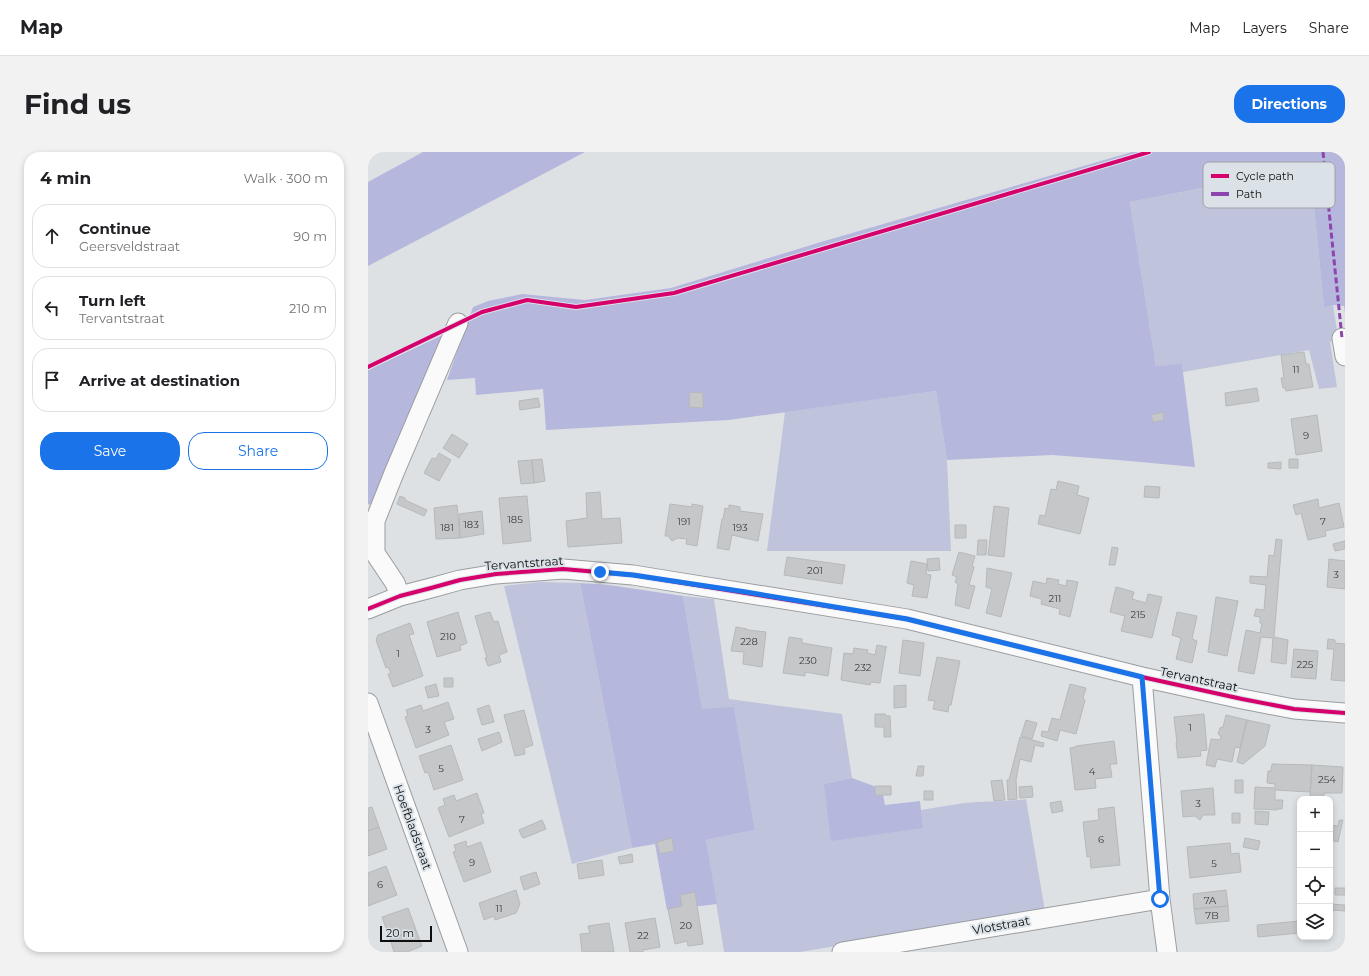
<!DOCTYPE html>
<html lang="en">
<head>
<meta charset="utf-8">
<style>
	:root { --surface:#fff; --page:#f2f2f2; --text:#202124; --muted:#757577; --line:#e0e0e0; --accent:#1a73e8 }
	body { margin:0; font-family:Montserrat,sans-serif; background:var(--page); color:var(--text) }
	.controls { position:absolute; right:12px; bottom:12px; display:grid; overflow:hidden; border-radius:8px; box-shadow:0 2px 6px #0003 }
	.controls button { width:36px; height:36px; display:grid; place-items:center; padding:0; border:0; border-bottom:1px solid var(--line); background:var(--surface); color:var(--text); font:20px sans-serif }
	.scale { position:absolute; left:12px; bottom:10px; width:52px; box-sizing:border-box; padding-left:4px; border:2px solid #0c0e10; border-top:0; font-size:11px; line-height:14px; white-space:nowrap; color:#0c0e10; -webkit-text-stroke:3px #dbe2e7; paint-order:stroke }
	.stop { position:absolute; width:12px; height:12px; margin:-9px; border:3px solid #1a73e8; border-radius:50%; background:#fff }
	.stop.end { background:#1a73e8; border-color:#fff; box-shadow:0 1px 4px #0008 }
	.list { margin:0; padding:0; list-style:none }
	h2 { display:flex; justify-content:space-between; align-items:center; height:52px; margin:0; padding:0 16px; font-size:17px }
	h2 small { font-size:13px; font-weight:400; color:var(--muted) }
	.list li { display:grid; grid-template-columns:26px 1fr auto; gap:12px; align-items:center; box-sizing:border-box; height:64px; margin:0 8px 8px; padding:0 8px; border:1px solid var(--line); border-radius:16px }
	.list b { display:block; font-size:15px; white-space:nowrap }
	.list p { margin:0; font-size:13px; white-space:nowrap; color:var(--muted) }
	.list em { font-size:13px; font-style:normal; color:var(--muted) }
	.actions { display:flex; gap:8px; padding:12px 16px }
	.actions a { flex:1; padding:9px 0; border:1px solid var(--accent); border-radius:16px; text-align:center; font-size:14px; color:var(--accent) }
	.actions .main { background:var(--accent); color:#fff }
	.icon { flex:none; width:22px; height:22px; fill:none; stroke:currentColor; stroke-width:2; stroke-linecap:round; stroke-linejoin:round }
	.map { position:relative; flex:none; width:977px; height:800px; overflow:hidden; border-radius:16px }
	header { display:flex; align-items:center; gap:24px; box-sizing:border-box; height:56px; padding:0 20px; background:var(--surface); border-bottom:1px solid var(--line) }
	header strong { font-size:19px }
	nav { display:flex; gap:22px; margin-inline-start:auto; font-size:14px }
	.intro { display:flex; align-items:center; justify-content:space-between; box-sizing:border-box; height:96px; padding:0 24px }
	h1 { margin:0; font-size:28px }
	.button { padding:10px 18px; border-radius:16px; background:var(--accent); color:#fff; font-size:14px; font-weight:700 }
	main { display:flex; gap:24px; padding:0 24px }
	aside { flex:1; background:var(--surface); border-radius:16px; box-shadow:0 2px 6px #0003 }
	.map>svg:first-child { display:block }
</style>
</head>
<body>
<header>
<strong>Map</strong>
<nav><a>Map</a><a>Layers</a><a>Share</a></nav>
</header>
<div class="intro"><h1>Find us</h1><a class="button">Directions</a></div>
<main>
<aside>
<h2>4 min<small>Walk · 300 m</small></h2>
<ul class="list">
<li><svg class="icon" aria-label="ahead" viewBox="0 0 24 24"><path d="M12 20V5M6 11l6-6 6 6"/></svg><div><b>Continue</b><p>Geersveldstraat</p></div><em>90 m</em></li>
<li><svg class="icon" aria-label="left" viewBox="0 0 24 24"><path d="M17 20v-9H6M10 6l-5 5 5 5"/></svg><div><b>Turn left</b><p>Tervantstraat</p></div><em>210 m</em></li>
<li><svg class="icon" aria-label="arrive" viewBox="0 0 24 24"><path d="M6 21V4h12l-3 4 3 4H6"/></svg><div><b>Arrive at destination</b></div></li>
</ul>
<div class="actions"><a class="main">Save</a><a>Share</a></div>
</aside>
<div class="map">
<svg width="977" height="800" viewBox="0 0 977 800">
	<rect width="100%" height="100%" fill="#dee1e4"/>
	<path fill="#c0c3dc" d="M942,15L956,154L965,153L970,185L962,190L969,235L951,237L941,198L815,220L814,213L788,214L762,50Z
		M568,239L579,308L583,399H399L417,260Z
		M172,430L212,431L264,696L204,712L136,434Z
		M315,444L346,447L361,547L474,562L484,626L456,632L555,676L553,658C567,656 582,653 596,651C617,649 637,650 658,647L677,759L432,800H356L338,688L387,678L366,556L334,558Z"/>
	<path fill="#b5b7dd" d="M55,0H217L0,114V30Z
		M764,0H977V161L976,154L965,153L956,155L942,15L762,50L788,214L814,212L827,315L750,308L684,303L579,308L568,239L361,268L178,278L175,237L108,243L107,226L79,228L105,155L120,149L154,142L217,148L303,136L453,90Z
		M79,181L3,353L0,352V218Z
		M212,431L241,433L315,444L334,557L366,555L387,678L338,688L349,752L299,758L287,692L264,696Z
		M484,626L514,637L517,653L552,649L555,676L463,689L456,632Z"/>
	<path fill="#c5c7c9" stroke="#b6b9ba" d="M936,200L938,212H941L945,235L918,239L917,236H915L913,226H916L913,203Z
		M889,236L891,249L858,254L857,241Z
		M322,240L335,241V256L321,255Z
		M170,246L172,255L152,258L151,249Z
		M795,260L796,268L785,270L783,263Z
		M949,263L954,299L928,303L923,267Z
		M84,282L100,292L91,306L75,296Z
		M71,301L83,308L71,329L56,321L64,306L68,307Z
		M174,307L177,329L166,331L164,308Z
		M921,307H930V316H921Z
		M164,308L166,331L153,332L150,309Z
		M913,310V317L900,316V311Z
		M690,329L711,334L709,343L721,346L712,382L670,372L672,363L677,364L683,337L688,338Z
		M777,334L792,335L791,346L776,345Z
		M232,340L234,367L252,366L254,391L200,395L198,369L219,366L218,341Z
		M32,344L37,346V348L59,358L56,364L29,352Z
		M159,344L163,389L135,392L131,346Z
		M950,347L951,356L971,351L976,375L957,379L958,384L940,388L933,361L928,363L925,353Z
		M302,352L324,355V352L335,354L329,394L318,392L319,387L310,386L304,389L300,384H297Z
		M89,353L92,386L68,387L66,356Z
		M361,353L372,355V359L395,362L390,389L364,383L361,398L349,396L354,367H355L357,356L361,357Z
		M626,354L641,356L636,405L620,403Z
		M114,359L116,382L92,386L91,362Z
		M587,373H598V386H587Z
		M908,387L914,388L906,485L920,488L918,512L903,510L905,486L893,485L886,522L870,519L878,478L892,481L894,472L892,471V465L886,464L888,457L896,458L898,433L882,431V424L899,425L901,403L906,404Z
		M610,388H619L618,403H609Z
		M977,389V397L967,399L965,392Z
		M744,395L750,396L747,413H741Z
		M591,400L607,404L604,414L606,415L601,433L607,434L601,457L587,453L590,432L587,430L589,425L584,423Z
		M419,405L477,413L474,432L416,423Z
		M571,406L572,418L560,419L559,407Z
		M961,407L977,409V437L959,435Z
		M543,409L559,412L558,422L563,423L559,446L544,444L546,433L539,431Z
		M619,416L644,421L633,465L618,461L624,437L618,435Z
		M679,426L691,428L690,432L698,434L699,428L710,430L702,465L691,462L692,457L673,452L674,447L662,444L665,429L678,432Z
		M748,435L766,440L764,447L778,451L780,442L794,445L784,486L753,479L757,464L742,460Z
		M848,445L870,449L859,504L840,500Z
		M90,460L99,491L92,494L93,498L69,505L59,470Z
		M122,460L126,470L130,469L139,500L131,503L133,510L120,514L117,506H119L107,464Z
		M809,460L829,464L824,487L829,489L824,511L808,507L813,486L804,483Z
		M42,471L46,482L41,483L55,524L25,535L20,522L23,521L20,515L18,516L8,488L10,483Z
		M368,475L379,477L380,478L398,480L394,515L375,512L376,500L363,499Z
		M421,485L434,487V491L464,496L460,524L437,520V524L415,521Z
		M960,487L967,488V491L977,492V529L963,528L966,497H959Z
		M535,488L556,491L552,524L531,521Z
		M509,493L519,495L518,496L512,531L503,530L502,533L473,528L476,501L485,502L486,496L500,498L499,501L507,503Z
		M926,497L950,499L948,527L923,525Z
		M569,505L592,509L583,553H581L580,560L565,557L567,549L560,548Z
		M76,526H85V535H76Z
		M68,532L71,544L60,546L57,535Z
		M702,532L718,536L715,546L717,548L708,582L692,578L689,589L673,584L674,579L680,580L684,566L692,568Z
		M538,533V555L526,556V534Z
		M80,550L86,567L76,570L81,583L48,596L37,565L40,564L38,558L53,553L55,559Z
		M121,553L126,570L114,573L109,557Z
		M156,558L165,593L156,596L157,602L147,604L136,563Z
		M507,562H517L518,564H522L523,585H516V575H507Z
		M836,562L839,598L832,599L833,604L810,606L808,591H809L806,565Z
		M858,563L879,568L872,596L867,595L864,610L849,607L847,615L838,613L843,587L852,588L853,584L850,582L852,576L855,575Z
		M658,568L669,571L664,587L653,584Z
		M879,568L902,573L897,594L875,612L869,610Z
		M131,580L134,590L114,599L110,587Z
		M652,585L676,591L675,595L667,593L663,610L652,607L648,628L649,647L640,648L639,628H641Z
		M746,589L749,612H742L744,625L727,627L728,636L707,638L702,596L708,595V594Z
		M83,593L95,628L66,638L60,620L57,621L51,604Z
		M904,612L944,613L942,640L907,638V648H915L914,657H909V658L886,657L887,635L907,636V632L899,631L900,619H903Z
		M944,613L975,615L974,641H956V647H942Z
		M550,614H556L555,624H548Z
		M634,628L637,648L626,649L623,629Z
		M867,628H875V641H867Z
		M507,634H523V643H507Z
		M664,634L665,645L652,646L651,635Z
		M845,636L847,663H835L832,668L827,664L815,665L813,639Z
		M556,639H565V648H556Z
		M109,641L116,661L113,662L116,671L81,685L70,656L77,653L75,647L86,643L88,649Z
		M693,649L695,659L684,661L682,651Z
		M4,655L11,675L0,679V656Z
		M746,655L752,713L723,716L722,704L719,705L715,670L731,668L730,657Z
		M887,659L901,660L900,673L887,672Z
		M864,661H872V671H864Z
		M174,668L178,677L156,686L154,685L151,678Z
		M971,668H975L970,690L962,688V673L970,674Z
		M11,675L19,697L0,704V679Z
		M304,686L306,699L292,702L289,690Z
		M877,686L892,689L890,698L875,695Z
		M98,689L99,695L113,690L123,720L96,730L85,700L88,699L86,693Z
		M862,691L863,702L871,701L873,720L822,726L819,695Z
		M264,702L265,710L252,712L250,705Z
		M234,708L236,723L211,727L209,712Z
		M18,714L29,743L0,754V721Z
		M168,720L172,732L156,738L152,725Z
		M967,736H977V743H967Z
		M148,738L152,752L148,761L127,768L126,764L116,768L111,751Z
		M858,738L860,754L826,757L825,742Z
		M327,740L335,792L320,794L319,789L307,792L300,757L314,754L312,743Z
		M962,752L977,753V759L962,758Z
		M860,754L861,769L828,772L826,757Z
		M40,756L48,778L22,787L14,765Z
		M287,766L292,795L275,798V800H262L257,771Z
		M932,769V781L890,785L889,773Z
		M241,771L246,800H214L212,782L222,781L220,774Z
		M48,778L54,794L39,800H26L22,787Z"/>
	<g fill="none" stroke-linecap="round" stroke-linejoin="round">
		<g stroke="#9a9d9f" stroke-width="21">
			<path id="street" d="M974,186L977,204
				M32,444L27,431L7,401V369L26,321L90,171
				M0,457L32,444L63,436L92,428L128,422L195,417L265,423L539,467L774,525L874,547L926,557L977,561
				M774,525L792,747L799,800
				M0,551L90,800
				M474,800L792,747"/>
		</g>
		<use href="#street" stroke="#fafafb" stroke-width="19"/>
		<path stroke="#8e44ad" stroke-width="3" stroke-dasharray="6 3" stroke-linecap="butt" d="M955,0L974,186"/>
		<g stroke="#dbe2e7" stroke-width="6">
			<path id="cycleway" d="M0,215L114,160L159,148L208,155L306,141L781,0
				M0,457L32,444L63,436L92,428L128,422L195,417L265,423L539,467L774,525L874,547L926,557L977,561"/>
		</g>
		<use href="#cycleway" stroke="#d6006c" stroke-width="4"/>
	</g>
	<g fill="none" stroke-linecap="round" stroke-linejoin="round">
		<path stroke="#1a73e8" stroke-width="5" d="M232,420L265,423L378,440L539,467L774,525L792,747"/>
	</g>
	<g text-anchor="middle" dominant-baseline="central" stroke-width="4" stroke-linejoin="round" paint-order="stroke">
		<g font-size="10" fill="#3c3e40">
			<text x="928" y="217">11</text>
			<text x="938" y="283">9</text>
			<text x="147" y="367">185</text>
			<text x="316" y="369">191</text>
			<text x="955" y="369">7</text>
			<text x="103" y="372">183</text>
			<text x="79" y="375">181</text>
			<text x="372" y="375">193</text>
			<text x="447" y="418">201</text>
			<text x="968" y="422">3</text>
			<text x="687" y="446">211</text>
			<text x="770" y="462">215</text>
			<text x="80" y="484">210</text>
			<text x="381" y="489">228</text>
			<text x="30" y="501">1</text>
			<text x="440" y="508">230</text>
			<text x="937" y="512">225</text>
			<text x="495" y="515">232</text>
			<text x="822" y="575">1</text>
			<text x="60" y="577">3</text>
			<text x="73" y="616">5</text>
			<text x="724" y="619">4</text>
			<text x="959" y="627">254</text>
			<text x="830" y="651">3</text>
			<text x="94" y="667">7</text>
			<text x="733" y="687">6</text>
			<text x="104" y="710">9</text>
			<text x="846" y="711">5</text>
			<text x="12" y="732">6</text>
			<text x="842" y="748">7A</text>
			<text x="131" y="756">11</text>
			<text x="844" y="763">7B</text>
			<text x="318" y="773">20</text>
			<text x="275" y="783">22</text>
		</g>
		<g font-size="12" fill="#0c0e10" stroke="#dbe2e7">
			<text transform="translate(156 411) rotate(-4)">Tervantstraat</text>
			<text transform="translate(831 527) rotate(12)">Tervantstraat</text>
			<text transform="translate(45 675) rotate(70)">Hoefbladstraat</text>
			<text transform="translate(633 773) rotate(-10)">Vlotstraat</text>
		</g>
	</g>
	<rect x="835" y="10" width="132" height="46" rx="6" fill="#dbe2e7" stroke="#9da2a6" stroke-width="1"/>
	<rect x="843" y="22" width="18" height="4" fill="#d6006c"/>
	<rect x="843" y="40" width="18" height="4" fill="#8e44ad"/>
	<g font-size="11" fill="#0c0e10">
		<text x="868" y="28">Cycle path</text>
		<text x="868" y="46">Path</text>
	</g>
</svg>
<div class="controls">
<button>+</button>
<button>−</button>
<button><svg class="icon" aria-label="locate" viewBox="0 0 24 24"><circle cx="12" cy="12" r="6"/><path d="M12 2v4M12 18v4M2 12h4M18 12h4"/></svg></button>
<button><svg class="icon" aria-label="layers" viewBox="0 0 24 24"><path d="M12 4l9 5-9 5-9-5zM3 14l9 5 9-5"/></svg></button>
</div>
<div class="scale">20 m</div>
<div class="stop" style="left:792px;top:747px"></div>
<div class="stop end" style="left:232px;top:420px"></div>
</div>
</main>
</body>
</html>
